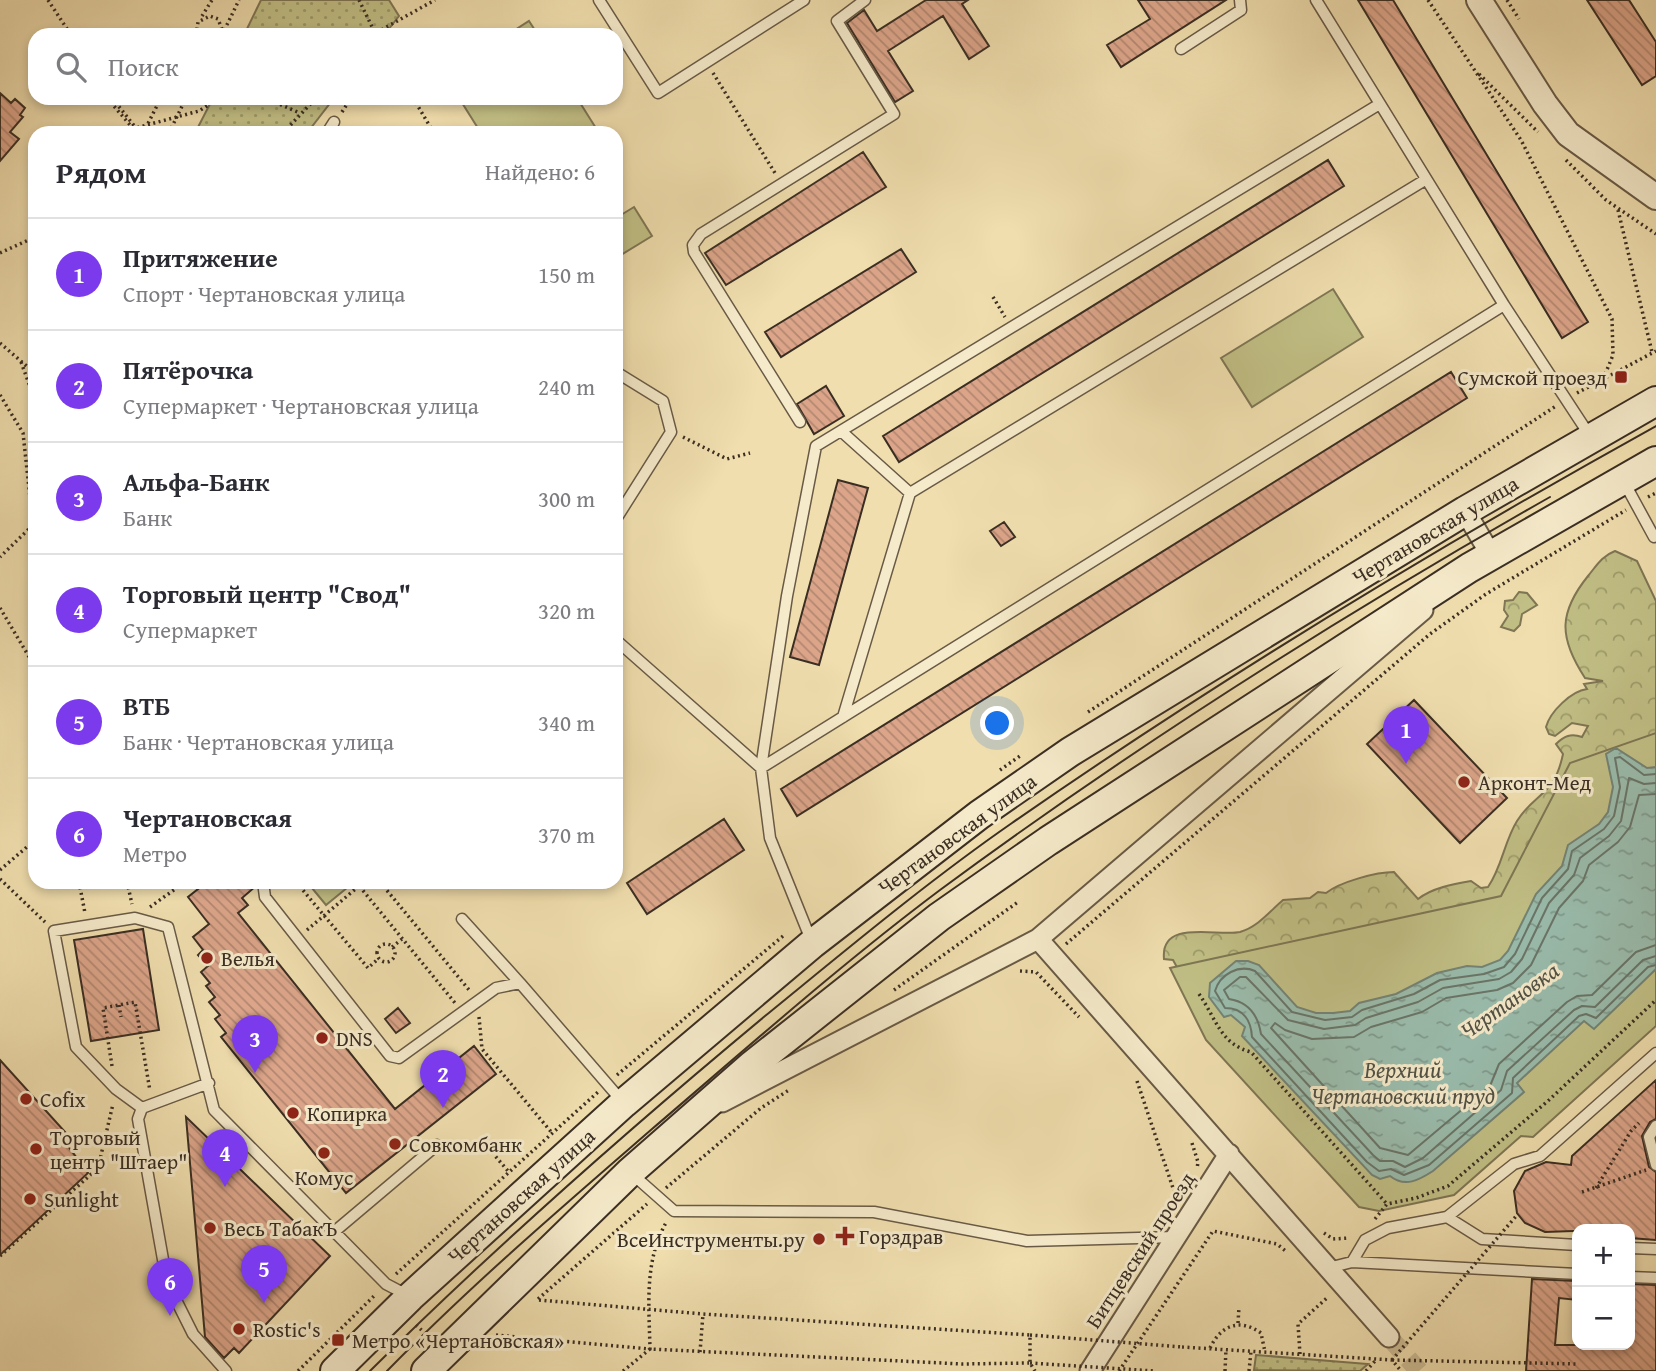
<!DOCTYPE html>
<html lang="ru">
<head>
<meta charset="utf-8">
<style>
	:root { --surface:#fff; --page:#f2f2f3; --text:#2b2b33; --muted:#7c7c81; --line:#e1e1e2; --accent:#7c3aed }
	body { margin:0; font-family:"Gentium Book Plus",serif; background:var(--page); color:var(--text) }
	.controls { position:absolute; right:21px; bottom:21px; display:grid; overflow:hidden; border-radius:14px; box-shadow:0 4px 10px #0003 }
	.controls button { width:63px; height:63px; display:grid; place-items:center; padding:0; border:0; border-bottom:2px solid var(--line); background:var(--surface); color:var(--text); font:35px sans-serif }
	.you { position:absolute; left:998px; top:724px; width:24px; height:24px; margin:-18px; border:5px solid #fff; border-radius:50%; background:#1a73e8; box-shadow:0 0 0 10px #1a73e833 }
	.badge { display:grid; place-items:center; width:46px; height:46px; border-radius:50%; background:var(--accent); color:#fff; font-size:23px; font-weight:700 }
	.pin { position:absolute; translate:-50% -58px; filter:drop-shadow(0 2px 4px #0008) }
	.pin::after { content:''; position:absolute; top:37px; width:24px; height:21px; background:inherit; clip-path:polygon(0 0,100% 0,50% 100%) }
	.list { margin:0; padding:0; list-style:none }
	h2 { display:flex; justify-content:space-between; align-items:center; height:91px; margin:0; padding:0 28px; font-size:30px }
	h2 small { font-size:23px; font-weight:400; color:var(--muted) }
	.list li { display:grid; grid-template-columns:46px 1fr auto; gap:21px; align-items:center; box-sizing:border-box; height:112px; padding:0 28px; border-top:2px solid var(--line) }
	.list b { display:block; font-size:26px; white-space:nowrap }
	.list p { margin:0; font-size:23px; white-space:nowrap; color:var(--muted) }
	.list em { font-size:23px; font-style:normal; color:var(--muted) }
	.icon { flex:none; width:38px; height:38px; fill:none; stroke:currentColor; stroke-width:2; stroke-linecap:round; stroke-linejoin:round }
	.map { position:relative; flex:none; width:1656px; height:1371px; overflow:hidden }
	.search { position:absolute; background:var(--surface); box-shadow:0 4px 10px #0003; left:28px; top:28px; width:595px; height:77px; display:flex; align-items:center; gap:18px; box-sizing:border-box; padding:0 24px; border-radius:21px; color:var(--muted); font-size:26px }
	.panel { position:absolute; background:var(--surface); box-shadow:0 4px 10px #0003; left:28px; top:126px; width:595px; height:763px; border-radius:21px }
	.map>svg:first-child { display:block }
</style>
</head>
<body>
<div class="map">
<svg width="1656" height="1371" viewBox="0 0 1656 1371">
	<defs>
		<pattern id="grass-dots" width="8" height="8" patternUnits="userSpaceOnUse" patternTransform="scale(1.75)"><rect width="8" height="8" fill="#c1bf85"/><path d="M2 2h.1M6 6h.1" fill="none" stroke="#9e9c6c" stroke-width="1.8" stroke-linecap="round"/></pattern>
		<pattern id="forest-crowns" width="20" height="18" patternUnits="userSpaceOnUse" patternTransform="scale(1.75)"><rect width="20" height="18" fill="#c1bf85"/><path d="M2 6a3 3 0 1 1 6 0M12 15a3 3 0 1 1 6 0" fill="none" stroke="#9e9c6c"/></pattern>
		<pattern id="water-ripples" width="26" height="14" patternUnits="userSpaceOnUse" patternTransform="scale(1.75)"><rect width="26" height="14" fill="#9abcac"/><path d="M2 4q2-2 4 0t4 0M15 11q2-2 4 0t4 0" fill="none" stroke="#7f998c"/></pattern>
		<pattern id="building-back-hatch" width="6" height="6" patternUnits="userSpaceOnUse" patternTransform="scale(1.75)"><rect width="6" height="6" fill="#dca58a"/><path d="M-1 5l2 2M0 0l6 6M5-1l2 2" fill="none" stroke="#b38770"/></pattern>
	</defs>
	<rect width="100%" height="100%" fill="#f0deae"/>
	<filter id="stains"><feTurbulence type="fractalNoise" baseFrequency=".00286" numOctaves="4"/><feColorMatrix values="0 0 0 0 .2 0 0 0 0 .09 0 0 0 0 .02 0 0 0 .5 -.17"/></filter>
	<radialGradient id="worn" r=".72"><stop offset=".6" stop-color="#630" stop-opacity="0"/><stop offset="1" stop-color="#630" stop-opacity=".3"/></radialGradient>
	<path fill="url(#grass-dots)" stroke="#7e7654" stroke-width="2" d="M261,0H389L399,16L384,35H244Z
		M213,98H334L307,133H195Z
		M1256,1355L1368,1364L1360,1371L1254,1370Z"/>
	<path fill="url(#forest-crowns)" stroke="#7e7654" stroke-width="2" d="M1615,551L1637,561L1656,601V767L1536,894L1178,969L1173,960L1164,959C1160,918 1218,937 1240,932C1258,927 1270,911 1283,900L1310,898L1318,892L1326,893C1340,882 1376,872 1394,872L1418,899C1432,888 1453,884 1471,881L1481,888L1488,887C1502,867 1504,842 1517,821C1536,791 1554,797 1563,754L1556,744C1564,736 1571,733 1582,737L1588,726L1572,723L1555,736L1549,734L1546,727C1550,712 1571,691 1587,689L1584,684L1603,681L1585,678C1558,637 1559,612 1588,576C1597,565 1602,556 1615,551Z
		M1519,592L1527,593L1537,605L1522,614L1520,625L1514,631L1501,627L1508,616L1504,610L1505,601L1513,600Z"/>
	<path fill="#c1bf85" stroke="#7e7654" stroke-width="2" d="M529,21L538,35H507Z
		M459,98H577L599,133H481Z
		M634,207L652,236L616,258V218Z
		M1333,289L1363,337L1252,407L1221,358Z
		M1656,733V1026L1533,1137L1521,1136L1454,1195L1379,1211L1359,1207L1206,1040L1170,968L1501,896L1570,763Z
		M307,882H352L353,883L326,905Z"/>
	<path fill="url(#water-ripples)" stroke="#748375" stroke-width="2" d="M1616,748L1647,768L1656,767V969L1594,1029L1584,1021L1517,1083L1524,1092L1433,1171C1419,1180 1405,1188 1390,1176L1380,1179L1372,1175L1242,1036L1245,1027L1231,1015L1224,1017L1209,997L1210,983L1236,961H1248L1259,965L1297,1007L1316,1013H1333L1350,1011L1359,1003L1396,994L1437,973L1467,966L1482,967L1500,960L1508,951L1536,894L1562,866L1568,845L1599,824L1608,812L1613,787L1606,754Z"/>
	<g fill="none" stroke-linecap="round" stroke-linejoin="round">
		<path stroke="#6a7568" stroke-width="2" d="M1656,774L1644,775L1620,757L1615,758L1620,787L1614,816L1604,829L1572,851L1568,869L1542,898L1515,954L1504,967L1484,974L1440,980L1414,994L1362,1010L1352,1017L1325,1020L1292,1012L1255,971C1239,964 1220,974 1215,991L1225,1008C1243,1008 1251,1020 1252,1037L1367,1162L1379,1171L1391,1169L1404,1175L1429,1165L1512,1093L1513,1078L1579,1016L1586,1014L1596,1018L1648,967L1656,965
			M1656,783L1644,784L1629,778L1621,821L1609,836L1580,858L1574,875L1549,903L1522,959L1511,972L1499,979L1443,988L1418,1002L1366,1018L1355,1025L1324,1029L1288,1020L1246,977H1240L1224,990L1229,999C1249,1002 1258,1015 1261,1034L1373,1155L1380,1161H1393L1405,1167L1423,1158L1501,1090L1507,1071L1574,1010L1582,1006L1595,1007L1643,960L1656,956
			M1656,794L1639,795L1630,827L1618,842L1589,865L1583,881L1559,908L1531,965L1513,983L1497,990L1446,998L1422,1012L1371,1027L1354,1037L1312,1039L1285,1030L1275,1023L1271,1028L1380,1148L1408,1155L1490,1086L1499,1064L1567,1002L1577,996L1592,995L1636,952L1656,945"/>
	</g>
	<path fill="url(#building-back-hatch)" stroke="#3a2e23" stroke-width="2" d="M926,0H968L962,4L989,46L969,59L943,16L888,51L913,91L895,102L847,23L864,10L877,31Z
		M1138,0H1226L1121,67L1107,45L1150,19Z
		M1358,0H1393L1588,322L1562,338Z
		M1587,0H1629L1656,42V76L1642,85Z
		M0,93L11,103L15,99L25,108L20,115L23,117L10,132L19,139L0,161Z
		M863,152L886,187L726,285L705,253Z
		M1328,160L1344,186L899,462L883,436Z
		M901,249L916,272L781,357L765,332Z
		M1451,372L1467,398L797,816L781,789Z
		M826,386L844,416L814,434L797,404Z
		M838,480L868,488L819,665L790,657Z
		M1004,522L1015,537L1001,546L990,531Z
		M1414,700L1507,798L1460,843L1367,744Z
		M724,819L744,850L647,914L627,883Z
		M207,882H256V886L242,898L248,905L238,913L395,1109L474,1046L496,1074L346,1193L221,1037L226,1033L215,1019L220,1015L209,1002L215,997L206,986L210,983L201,972L208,966L198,955L203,950L193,937L209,924L188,897Z
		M143,929L159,1030L91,1041L74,940Z
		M398,1008L410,1023L396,1033L385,1019Z
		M0,1060L66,1133L62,1138L88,1173L0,1255Z
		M1656,1080V1119L1650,1122L1642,1136L1649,1167L1656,1172V1240L1630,1238V1229L1545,1232L1525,1223L1517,1213L1514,1191L1525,1171L1546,1162L1571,1165L1572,1156Z
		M186,1117L330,1256L239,1353L234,1348L224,1358L205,1337Z
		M1532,1279L1577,1281V1300L1559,1298L1555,1345H1630V1284L1656,1285V1371H1526Z"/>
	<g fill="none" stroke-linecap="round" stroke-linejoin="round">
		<path stroke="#ccbb92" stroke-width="19" stroke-dasharray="19 10" stroke-linecap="butt" d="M1389,1337L1419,1371"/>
		<g stroke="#685a46" stroke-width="13">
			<path id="service" d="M599,0L658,93L804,0
				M1316,0L1504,305L1590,436
				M1181,49L1241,10L1240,0
				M327,133L334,122
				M616,372L663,401L671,432L616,519
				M800,422L694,252L693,245L701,234L894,114L837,21L865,0
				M841,431L910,493L843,717
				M1624,482L1654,537
				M910,493L1425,180
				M616,640L761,768L1504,305
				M263,882L265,897L390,1056L399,1058L496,988L520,983L621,1100
				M462,919L520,983
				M811,940L770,838L761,768L787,596L816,446L1378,105
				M209,1083L142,1108L138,1119L167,1282L193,1334L226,1371
				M142,1108L116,1089L76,1047L54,931L135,918L168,927L214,1110L386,1284L407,1295
				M1656,1126L1649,1137L1656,1165
				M631,1173L674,1211L874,1212L1027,1241L1176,1237
				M1447,1217L1482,1239L1577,1245
				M334,1232L437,1145
				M1630,1248L1656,1249
				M1352,1262L1577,1274
				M1328,1268L1352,1262L1365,1240L1388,1228L1447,1217L1514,1164L1540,1156L1656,1053
				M1630,1277L1656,1278"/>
		</g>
		<g stroke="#685a46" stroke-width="23">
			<path id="minor" d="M1465,511L1491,555
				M1038,939L1389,1337
				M722,1102L1038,939L1423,610
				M1090,1371L1229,1154"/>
		</g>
		<g stroke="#685a46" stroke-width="28">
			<path id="tertiary" d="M1479,0L1545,104L1568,134L1656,197"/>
		</g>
		<g stroke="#3a2e23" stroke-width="32">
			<path id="secondary" d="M335,1371L410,1297L624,1103L812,944L979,815L1070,752L1465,511L1656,401
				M426,1371L630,1172L751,1066L939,917L1048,841L1469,568L1656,461"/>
		</g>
		<path stroke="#3a2e23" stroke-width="3.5" stroke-dasharray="2 3.5" stroke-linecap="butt" d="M48,0L71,35
			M359,0L376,35
			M1428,0L1521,140L1612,319L1613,355L1604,377
			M1507,0L1519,19
			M202,16L212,0
			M196,35L198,22L210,16L218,19L223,32
			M222,35L239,0
			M372,35L435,0
			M713,73L775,173
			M1479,74L1538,132
			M107,98L137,133
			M112,98L136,128
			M265,98L300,113
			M413,98L434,133
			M342,112L351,98
			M132,129L199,111L219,98
			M143,133L161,98
			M169,133L186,98
			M283,133L316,98
			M1566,160L1606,200L1656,234
			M1618,210L1652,352
			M0,253L35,237
			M993,297L1005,317
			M0,343L30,369L35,383
			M21,362L35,400
			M1577,393L1656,351
			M0,395L23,433L33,525L0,557
			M683,437L727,459L750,453
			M1648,497L1656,493
			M0,608L31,660L35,734
			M1088,712L1556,406
			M1000,770L1020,756
			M0,870L35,840
			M0,879L45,922
			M79,882L85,913
			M127,882L132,904
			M296,882L368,968L378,959
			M356,882L455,1003
			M380,882L470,991
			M150,907L185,882
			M307,930L359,886
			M377 953a9 9 0 1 1 18 0a9 9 0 1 1-18 0Z
			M1066,944L1430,634L1486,594L1626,510
			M392,947L402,939
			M1020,971L1036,972L1079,1017
			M894,990L1018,902
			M1199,994C1216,1018 1220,1044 1251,1052L1387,1204
			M119,1005L121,1017
			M479,1017L482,1049L552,1133
			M112,1066L103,1008L135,1002L150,1091
			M617,1075L783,936
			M1137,1081L1177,1200
			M1192,1143L1198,1162L1197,1169
			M485,1144L508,1171
			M666,1188L761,1108L789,1090
			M1596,1188L1631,1131L1639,1123
			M1582,1192L1646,1170
			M1375,1219L1387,1204L1416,1198L1448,1186L1549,1100L1656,1000
			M1324,1233L1333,1239L1349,1238
			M0,1256L98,1168L113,1104
			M396,1274L598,1092
			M538,1299L647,1204
			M539,1300L703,1314L1030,1335V1363L1035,1371
			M1238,1323L1239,1307
			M416,1325L428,1336
			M496,1335L650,1349C649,1305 644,1260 667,1221
			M1182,1347L1392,1360L1401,1371
			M1210,1348C1221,1325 1240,1318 1261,1333L1265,1352
			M700,1352L703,1314
			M1300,1354L1298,1324L1328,1297
			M298,1371L376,1294
			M623,1371L650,1349L963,1364L1029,1363
			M1119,1371L1213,1231L1277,1244L1287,1252
			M1225,1371L1226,1349
			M1249,1371L1251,1351
			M1366,1371L1376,1360"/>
		<use href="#service" stroke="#f5eaca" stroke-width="10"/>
		<use href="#minor" stroke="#f5eaca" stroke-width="19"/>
		<use href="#tertiary" stroke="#f5eaca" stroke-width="24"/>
		<use href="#secondary" stroke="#f5eaca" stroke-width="28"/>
		<path stroke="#3a2e23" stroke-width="2" d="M370,1371C496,1246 629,1129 765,1016C846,950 927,882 1012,823C1219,679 1436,548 1656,426
			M387,1371C471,1285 561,1208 652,1129C747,1048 840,965 940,890C1132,748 1342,615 1550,497"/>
		<path stroke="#3a2e23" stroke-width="3.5" stroke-dasharray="2 3.5" stroke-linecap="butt" d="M1030,1335L1182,1347
			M1392,1360L1518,1214
			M1392,1360L1579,1364
			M1030,1363L1155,1371"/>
	</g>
	<g fill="#8f2418" stroke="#f5eaca" stroke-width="2.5">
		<rect x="1614" y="370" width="14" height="14" rx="3.5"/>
		<circle cx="1464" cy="782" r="7"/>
		<circle cx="207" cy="958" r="7"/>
		<circle cx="322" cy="1038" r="7"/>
		<circle cx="26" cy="1099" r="7"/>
		<circle cx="293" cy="1113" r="7"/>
		<circle cx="395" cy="1144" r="7"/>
		<circle cx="36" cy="1149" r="7"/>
		<circle cx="324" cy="1153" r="7"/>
		<circle cx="30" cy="1199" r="7"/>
		<circle cx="210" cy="1228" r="7"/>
		<path d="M841.5 1225.5h7v7h7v7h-7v7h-7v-7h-7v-7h7z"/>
		<circle cx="819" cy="1239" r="7"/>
		<circle cx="239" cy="1329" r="7"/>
		<rect x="331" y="1333" width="14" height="14" rx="3.5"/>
	</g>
	<g text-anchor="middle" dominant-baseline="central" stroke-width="6" stroke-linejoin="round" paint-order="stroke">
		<g font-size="21" fill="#3a2e23" stroke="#f5eaca" text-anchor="start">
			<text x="1607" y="377" text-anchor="end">Сумской проезд</text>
			<text x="1478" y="782">Арконт-Мед</text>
			<text x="221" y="958">Велья</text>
			<text x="336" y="1038">DNS</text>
			<text x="40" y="1099">Cofix</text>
			<text x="307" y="1113">Копирка</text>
			<text x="50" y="1137">Торговый<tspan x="50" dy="24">центр "Штаер"</tspan></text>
			<text x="409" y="1144">Совкомбанк</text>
			<text x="324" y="1177" text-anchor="middle">Комус</text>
			<text x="44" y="1199">Sunlight</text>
			<text x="224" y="1228">Весь ТабакЪ</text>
			<text x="859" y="1236">Горздрав</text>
			<text x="805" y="1239" text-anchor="end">ВсеИнструменты.ру</text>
			<text x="253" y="1329">Rostic's</text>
			<text x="352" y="1340">Метро «Чертановская»</text>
		</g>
		<g font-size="21" fill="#3a2e23" stroke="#f5eaca">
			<text transform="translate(1435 530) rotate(-31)">Чертановская улица</text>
			<text transform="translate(957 834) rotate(-36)">Чертановская улица</text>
			<text transform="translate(521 1196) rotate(-42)">Чертановская улица</text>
			<text transform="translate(1140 1250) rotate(-57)">Битцевский проезд</text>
		</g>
		<g font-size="23" font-style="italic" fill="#525245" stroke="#f5eaca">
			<text transform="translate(1509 1000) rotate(-35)">Чертановка</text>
			<text x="1403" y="1069">Верхний<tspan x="1403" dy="26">Чертановский пруд</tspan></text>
		</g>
	</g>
	<rect width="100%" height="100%" filter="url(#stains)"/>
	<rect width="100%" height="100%" fill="url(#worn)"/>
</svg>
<div class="controls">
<button>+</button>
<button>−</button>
</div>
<div class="you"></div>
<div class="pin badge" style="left:1406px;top:764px">1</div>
<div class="pin badge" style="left:443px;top:1108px">2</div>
<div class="pin badge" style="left:255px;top:1073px">3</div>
<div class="pin badge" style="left:225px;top:1187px">4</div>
<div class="pin badge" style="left:264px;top:1303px">5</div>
<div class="pin badge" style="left:170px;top:1316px">6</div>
<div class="search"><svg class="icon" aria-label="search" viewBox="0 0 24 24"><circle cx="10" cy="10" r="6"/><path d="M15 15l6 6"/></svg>Поиск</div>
<section class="panel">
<h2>Рядом<small>Найдено: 6</small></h2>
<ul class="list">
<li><span class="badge">1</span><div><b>Притяжение</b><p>Спорт · Чертановская улица</p></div><em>150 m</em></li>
<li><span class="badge">2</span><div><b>Пятёрочка</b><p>Супермаркет · Чертановская улица</p></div><em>240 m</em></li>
<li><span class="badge">3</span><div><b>Альфа-Банк</b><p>Банк</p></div><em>300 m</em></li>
<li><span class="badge">4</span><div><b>Торговый центр &quot;Свод&quot;</b><p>Супермаркет</p></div><em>320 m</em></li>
<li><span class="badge">5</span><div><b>ВТБ</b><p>Банк · Чертановская улица</p></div><em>340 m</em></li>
<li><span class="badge">6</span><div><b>Чертановская</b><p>Метро</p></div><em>370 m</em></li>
</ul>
</section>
</div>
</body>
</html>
